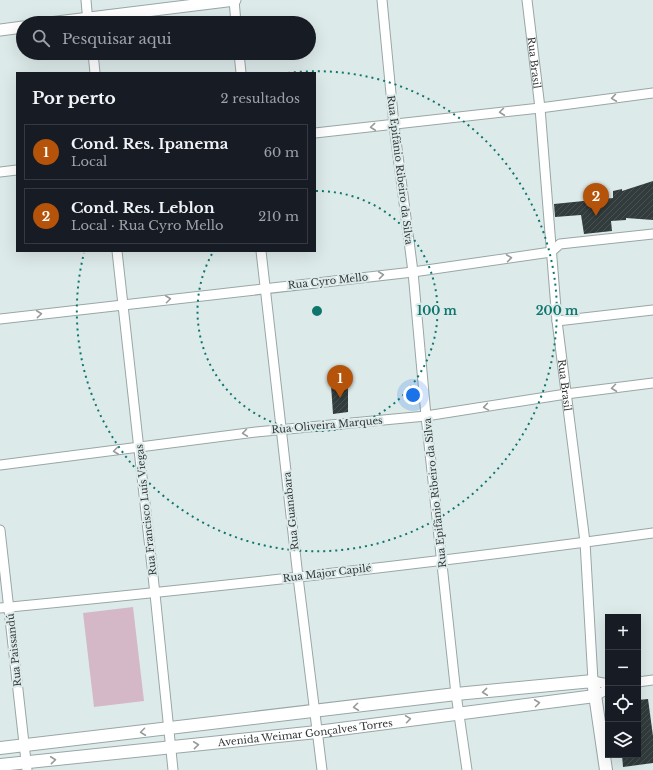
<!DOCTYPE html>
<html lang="pt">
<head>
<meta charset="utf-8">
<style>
	:root { --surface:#171b24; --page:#242831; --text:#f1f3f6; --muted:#9ea1a6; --line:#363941; --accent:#b45309 }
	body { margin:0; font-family:"Libre Baskerville",serif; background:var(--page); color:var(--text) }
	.controls { position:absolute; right:12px; bottom:12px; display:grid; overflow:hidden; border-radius:0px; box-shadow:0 4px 16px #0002 }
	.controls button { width:36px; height:36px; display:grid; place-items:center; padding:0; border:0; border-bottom:1px solid var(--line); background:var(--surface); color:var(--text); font:20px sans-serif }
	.you { position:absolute; left:413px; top:395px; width:14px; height:14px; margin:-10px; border:3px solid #fff; border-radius:50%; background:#1a73e8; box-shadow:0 0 0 6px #1a73e833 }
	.badge { display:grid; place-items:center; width:26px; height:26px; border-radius:50%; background:var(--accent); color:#fff; font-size:13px; font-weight:700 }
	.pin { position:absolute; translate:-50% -33px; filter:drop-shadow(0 1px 2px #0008) }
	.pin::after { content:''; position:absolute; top:21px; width:14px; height:12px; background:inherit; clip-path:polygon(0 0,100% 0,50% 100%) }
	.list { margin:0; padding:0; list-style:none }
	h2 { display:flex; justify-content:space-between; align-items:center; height:52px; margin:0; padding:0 16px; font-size:17px }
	h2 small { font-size:13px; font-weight:400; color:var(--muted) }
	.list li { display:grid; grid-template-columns:26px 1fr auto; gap:12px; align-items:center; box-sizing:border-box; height:56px; margin:0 8px 8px; padding:0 8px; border:1px solid var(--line); border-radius:0px }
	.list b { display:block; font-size:15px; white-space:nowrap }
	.list p { margin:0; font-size:13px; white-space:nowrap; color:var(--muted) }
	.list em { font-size:13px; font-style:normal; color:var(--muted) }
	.icon { flex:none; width:22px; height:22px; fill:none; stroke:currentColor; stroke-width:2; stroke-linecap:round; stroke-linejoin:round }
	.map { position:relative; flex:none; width:653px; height:770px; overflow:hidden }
	.search { position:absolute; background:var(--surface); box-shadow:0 4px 16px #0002; left:16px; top:16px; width:300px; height:44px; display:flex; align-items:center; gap:10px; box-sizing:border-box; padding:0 14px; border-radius:22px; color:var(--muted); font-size:15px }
	.panel { position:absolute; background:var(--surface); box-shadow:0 4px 16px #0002; left:16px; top:72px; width:300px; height:180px; border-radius:0px }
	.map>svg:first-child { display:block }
</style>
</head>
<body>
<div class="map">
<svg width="653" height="770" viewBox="0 0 653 770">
	<defs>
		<pattern id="building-hatch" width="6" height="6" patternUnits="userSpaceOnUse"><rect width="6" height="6" fill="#323c3d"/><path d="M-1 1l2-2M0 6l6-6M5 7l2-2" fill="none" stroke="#485051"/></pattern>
	</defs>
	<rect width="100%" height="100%" fill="#ddeaea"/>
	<path fill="#d5b8c8" d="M133,607L144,701L94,707L83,613Z"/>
	<path fill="url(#building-hatch)" d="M653,181V220L626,218V220L611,221L612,231L584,234L581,215L555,217L554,204L613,198V191L622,189V191Z
		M348,383V412L333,414L331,385Z
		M648,699L653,736V763L623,767L622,755H638V700Z"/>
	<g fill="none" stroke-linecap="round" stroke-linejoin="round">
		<g stroke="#9aa6a6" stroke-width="11">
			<g id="minor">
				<path d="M86,0L88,23"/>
				<path d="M234,0L236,23"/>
				<path d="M382,0L394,125L413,272L426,416L456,694L467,770"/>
				<path id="s1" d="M527,0L540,108L557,321L585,542L593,681L608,684"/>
				<path d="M93,53L95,73"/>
				<path d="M239,53L241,73"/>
				<path d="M315,133L540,108L653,93"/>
				<path d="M0,172L17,170"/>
				<path d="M117,251L155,594L173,770"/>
				<path d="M261,251L298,577L322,770"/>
				<path d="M0,319L413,272L551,252L560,244L653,234"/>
				<path d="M557,321L653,310"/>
				<path d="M0,465L256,432L426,416L566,394L653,383"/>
				<path d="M0,530L27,770"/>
				<path d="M0,608C218,587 436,563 653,533"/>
				<path d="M638,682L653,680"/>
				<path d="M595,696L608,689"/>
			</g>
		</g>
		<g stroke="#9aa6a6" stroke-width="13">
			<path id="tertiary" d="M49,23L235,0
				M0,30L23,27"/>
		</g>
		<g stroke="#9aa6a6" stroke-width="14">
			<g id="secondary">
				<path d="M0,748L456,694L593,681L606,770"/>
				<path id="s2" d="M0,765L317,732L595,696"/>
			</g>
		</g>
		<use href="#minor" stroke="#fff" stroke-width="9"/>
		<use href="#tertiary" stroke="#fff" stroke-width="11"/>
		<use href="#secondary" stroke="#fff" stroke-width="12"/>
	</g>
	<defs><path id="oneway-chevron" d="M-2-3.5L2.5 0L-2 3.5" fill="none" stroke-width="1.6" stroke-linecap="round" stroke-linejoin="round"/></defs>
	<g stroke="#989b9b">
		<use href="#oneway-chevron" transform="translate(614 98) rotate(172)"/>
		<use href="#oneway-chevron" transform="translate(502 112) rotate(173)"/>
		<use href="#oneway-chevron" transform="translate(373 127) rotate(174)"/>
		<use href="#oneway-chevron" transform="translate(509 258) rotate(-8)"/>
		<use href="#oneway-chevron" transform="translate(381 275) rotate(-6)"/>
		<use href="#oneway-chevron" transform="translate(168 299) rotate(-7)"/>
		<use href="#oneway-chevron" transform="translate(39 314) rotate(-6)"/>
		<use href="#oneway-chevron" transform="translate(614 388) rotate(173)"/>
		<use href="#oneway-chevron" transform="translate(486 407) rotate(171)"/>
		<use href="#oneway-chevron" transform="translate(245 433) rotate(172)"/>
		<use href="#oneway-chevron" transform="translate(116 451) rotate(173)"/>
		<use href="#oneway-chevron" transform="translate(485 692) rotate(174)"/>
		<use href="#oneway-chevron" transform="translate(537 703) rotate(-7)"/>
		<use href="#oneway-chevron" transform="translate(356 707) rotate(173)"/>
		<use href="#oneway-chevron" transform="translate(408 719) rotate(-8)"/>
		<use href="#oneway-chevron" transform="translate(143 732) rotate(173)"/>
		<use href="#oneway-chevron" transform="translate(196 745) rotate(-6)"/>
		<use href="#oneway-chevron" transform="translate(53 760) rotate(-6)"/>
	</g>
	<g fill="none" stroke="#0f766e" stroke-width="2" stroke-dasharray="2 4">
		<path d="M316 191A120 120 0 1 1 213 252"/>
		<path d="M288 73A240 240 0 1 1 84 253"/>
	</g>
	<g text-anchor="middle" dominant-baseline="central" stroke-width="4" stroke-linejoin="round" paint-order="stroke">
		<g font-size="10" fill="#323737" stroke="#ddeaea">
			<text stroke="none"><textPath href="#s1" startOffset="63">Rua Brasil</textPath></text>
			<text transform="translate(400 170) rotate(83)">Rua Epifânio Ribeiro da Silva</text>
			<text transform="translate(328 281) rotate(-6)">Rua Cyro Mello</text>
			<text stroke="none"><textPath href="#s1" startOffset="387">Rua Brasil</textPath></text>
			<text transform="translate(327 425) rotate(-5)">Rua Oliveira Marques</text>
			<text transform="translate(435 493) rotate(-96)">Rua Epifânio Ribeiro da Silva</text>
			<text transform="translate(146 510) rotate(-96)">Rua Francisco Luís Viegas</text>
			<text transform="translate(291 511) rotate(-96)">Rua Guanabara</text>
			<text transform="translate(327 573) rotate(-7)">Rua Major Capilé</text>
			<text transform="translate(14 650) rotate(-96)">Rua Paissandú</text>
			<text stroke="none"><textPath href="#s2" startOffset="307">Avenida Weimar Gonçalves Torres</textPath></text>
		</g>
	</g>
	<circle cx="317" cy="311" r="6" fill="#0f766e" stroke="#ddeaea" stroke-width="2"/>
	<g font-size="12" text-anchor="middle" font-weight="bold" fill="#0f766e" stroke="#ddeaea" stroke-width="4" stroke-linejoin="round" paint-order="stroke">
		<text x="437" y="315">100 m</text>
		<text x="557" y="315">200 m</text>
	</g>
</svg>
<div class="controls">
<button>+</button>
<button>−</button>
<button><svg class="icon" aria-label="locate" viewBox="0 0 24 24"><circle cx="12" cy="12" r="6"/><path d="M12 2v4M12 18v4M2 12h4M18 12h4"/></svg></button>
<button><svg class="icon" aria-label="layers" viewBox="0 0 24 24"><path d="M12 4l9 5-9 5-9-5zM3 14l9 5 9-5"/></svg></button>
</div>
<div class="you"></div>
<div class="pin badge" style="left:340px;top:398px">1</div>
<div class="pin badge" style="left:596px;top:216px">2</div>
<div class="search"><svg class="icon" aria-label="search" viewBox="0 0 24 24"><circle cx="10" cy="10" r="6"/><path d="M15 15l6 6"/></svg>Pesquisar aqui</div>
<section class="panel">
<h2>Por perto<small>2 resultados</small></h2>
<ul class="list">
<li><span class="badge">1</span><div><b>Cond. Res. Ipanema</b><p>Local</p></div><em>60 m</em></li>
<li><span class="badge">2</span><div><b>Cond. Res. Leblon</b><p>Local · Rua Cyro Mello</p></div><em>210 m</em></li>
</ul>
</section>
</div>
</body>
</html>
